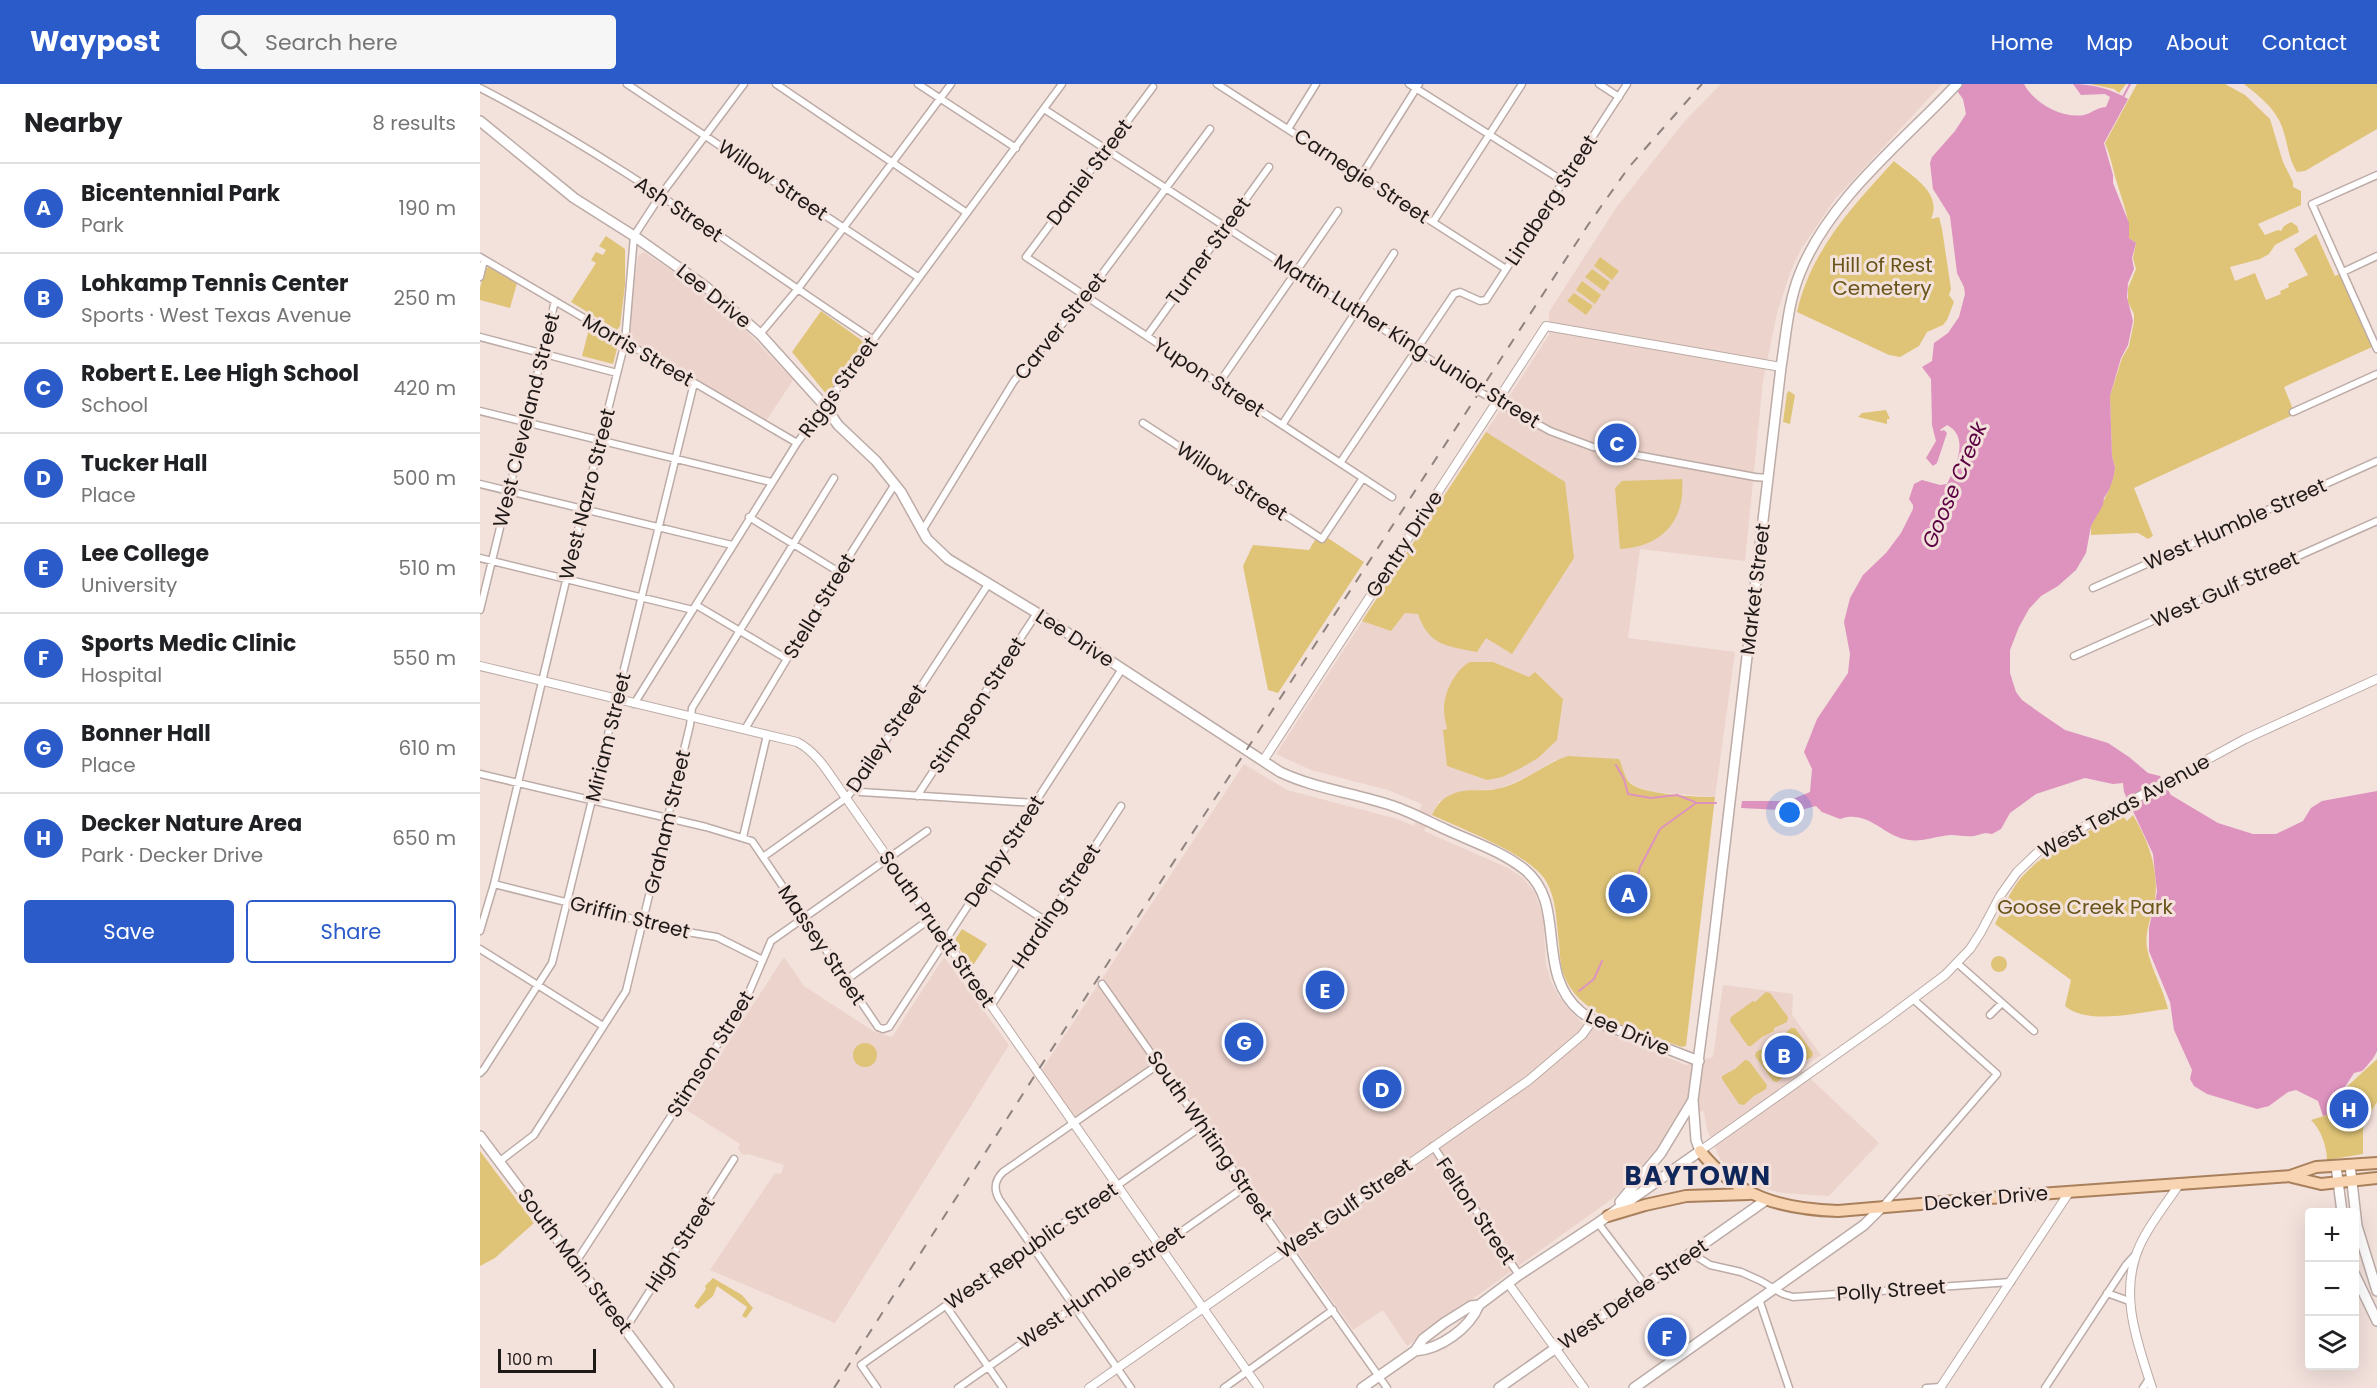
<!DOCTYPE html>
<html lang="en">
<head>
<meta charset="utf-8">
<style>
	:root { --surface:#fff; --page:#f6f6f6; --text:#202124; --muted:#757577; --line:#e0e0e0; --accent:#2b5bc9 }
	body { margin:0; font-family:Poppins,sans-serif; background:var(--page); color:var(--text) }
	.controls { position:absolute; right:18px; bottom:18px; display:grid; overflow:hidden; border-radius:6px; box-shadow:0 6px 24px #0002 }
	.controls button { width:54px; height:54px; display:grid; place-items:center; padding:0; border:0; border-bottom:2px solid var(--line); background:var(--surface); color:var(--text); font:30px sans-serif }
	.scale { position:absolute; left:18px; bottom:15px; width:98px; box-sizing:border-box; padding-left:6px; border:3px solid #1f1917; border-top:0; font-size:16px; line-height:21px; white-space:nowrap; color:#1f1917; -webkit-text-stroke:4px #f3e1dc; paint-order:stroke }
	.you { position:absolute; left:1310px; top:729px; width:21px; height:21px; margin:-15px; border:4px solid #fff; border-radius:50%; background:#1a73e8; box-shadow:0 0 0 9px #1a73e833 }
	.badge { display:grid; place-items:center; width:39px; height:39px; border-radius:50%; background:var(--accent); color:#fff; font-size:20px; font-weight:700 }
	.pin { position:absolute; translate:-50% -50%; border:3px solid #fff; box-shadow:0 2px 6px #0006 }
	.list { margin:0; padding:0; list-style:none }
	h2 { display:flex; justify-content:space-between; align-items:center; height:78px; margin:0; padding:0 24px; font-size:26px }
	h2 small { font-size:20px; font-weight:400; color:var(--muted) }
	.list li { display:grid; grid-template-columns:39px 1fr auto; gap:18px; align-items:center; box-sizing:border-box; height:90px; padding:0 24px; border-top:2px solid var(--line) }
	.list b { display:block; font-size:22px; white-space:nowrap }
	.list p { margin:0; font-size:20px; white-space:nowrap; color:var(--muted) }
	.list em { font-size:20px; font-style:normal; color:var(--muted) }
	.actions { display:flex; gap:12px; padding:18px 24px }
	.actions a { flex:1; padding:14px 0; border:2px solid var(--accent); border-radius:6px; text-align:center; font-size:21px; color:var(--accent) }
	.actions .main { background:var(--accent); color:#fff }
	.icon { flex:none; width:33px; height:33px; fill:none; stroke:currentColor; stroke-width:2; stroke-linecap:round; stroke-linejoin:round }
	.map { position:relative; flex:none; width:1897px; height:1304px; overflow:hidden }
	header { display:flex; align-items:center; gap:36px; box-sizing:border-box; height:84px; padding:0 30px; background:var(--accent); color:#fff }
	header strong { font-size:28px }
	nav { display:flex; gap:33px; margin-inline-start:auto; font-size:21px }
	.search { width:420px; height:54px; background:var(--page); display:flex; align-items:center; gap:15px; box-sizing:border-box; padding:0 21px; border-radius:6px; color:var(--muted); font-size:22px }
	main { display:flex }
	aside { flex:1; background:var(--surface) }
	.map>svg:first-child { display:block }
</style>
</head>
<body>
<header>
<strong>Waypost</strong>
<div class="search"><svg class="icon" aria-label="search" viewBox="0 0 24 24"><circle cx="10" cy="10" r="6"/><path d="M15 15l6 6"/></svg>Search here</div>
<nav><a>Home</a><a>Map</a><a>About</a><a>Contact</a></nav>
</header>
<main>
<aside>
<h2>Nearby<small>8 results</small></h2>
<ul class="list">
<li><span class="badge">A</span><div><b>Bicentennial Park</b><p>Park</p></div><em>190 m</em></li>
<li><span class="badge">B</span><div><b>Lohkamp Tennis Center</b><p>Sports · West Texas Avenue</p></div><em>250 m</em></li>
<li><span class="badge">C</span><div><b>Robert E. Lee High School</b><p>School</p></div><em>420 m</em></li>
<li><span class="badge">D</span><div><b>Tucker Hall</b><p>Place</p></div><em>500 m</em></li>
<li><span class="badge">E</span><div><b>Lee College</b><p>University</p></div><em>510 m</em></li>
<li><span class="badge">F</span><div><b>Sports Medic Clinic</b><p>Hospital</p></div><em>550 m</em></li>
<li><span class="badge">G</span><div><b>Bonner Hall</b><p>Place</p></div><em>610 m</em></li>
<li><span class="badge">H</span><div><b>Decker Nature Area</b><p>Park · Decker Drive</p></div><em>650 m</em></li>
</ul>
<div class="actions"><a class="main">Save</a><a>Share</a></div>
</aside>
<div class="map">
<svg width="1897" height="1304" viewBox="0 0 1897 1304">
	<rect width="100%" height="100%" fill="#f3e1dc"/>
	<path fill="#ecd3cb" d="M1241,0H1462L1355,115L1321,165L1310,189L1297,229L1283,297L1265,477L1160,465L1148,554L1255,568L1235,713L1172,708L1155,702L1148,697L1075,676L1045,694L1017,705L995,706L959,717L944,747L1028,784L1043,794L1055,809L1063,833L1066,881L1071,897L1079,913L1101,938L1206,981L1233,973L1243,901L1313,910L1312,931L1341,971L1320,985L1399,1059L1349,1112L1303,1109L1278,1103L1241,1076L1227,1046L1224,1027L1196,1032L1178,1064L1156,1093L1136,1112L927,1262L903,1226L873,1246L681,974L595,1035L561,987L764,680L807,706L917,735L934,742L942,720L908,706L831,686L796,670L1069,251V228L1136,124L1204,38Z
		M164,168L216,203L255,235L313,296L286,337L147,255L158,172Z
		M304,873L324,902L393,947L412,953L464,873L529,961L355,1239L230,1186L295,1089L301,1090L304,1081L268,1070L263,1071L258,1065L260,1060L205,1025Z"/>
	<path fill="#dfc477" d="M1610,0H1646L1639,9L1634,5Z
		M1657,0H1745L1765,11L1790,35L1803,78L1813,98V103L1821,107V121L1778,140L1785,151L1798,146L1801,147L1804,142L1811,138L1817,142L1819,148L1795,161L1789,170L1780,175L1750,183L1755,197L1775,189L1786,216L1801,210L1800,207L1809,203L1808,200L1828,191L1814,165L1836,150L1855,192L1860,190L1892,263L1804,303L1815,330L1654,404L1673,452L1668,455L1658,449L1611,451V442L1629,406L1635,384L1632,372L1630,312L1642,274L1649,262L1654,238V230L1648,218V204L1656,185L1653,174L1656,159L1649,154C1650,135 1643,119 1638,102C1633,87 1631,73 1625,59Z
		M1764,0H1897V45L1825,87L1817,88C1807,73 1808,55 1800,38C1792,22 1778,11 1764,0Z
		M1414,77C1431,92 1463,108 1451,135L1459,133L1462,145L1471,205L1469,211L1474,218L1467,236L1463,241L1447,248L1439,262L1420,273L1409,271L1317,228C1331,166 1372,123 1414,77Z
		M126,152L145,165V201L140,242L137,246L91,218L116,179L111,176L116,168L123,171L126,166L119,162Z
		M1120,173L1139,187L1132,196L1114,182Z
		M9,183L37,199L30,224L0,216V204L5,185Z
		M1112,185L1130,198L1124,207L1105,193Z
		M1102,197L1121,211L1115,220L1096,206Z
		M1094,209L1113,222L1106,231L1087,217Z
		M341,227L384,258L347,311L312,268Z
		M109,245L138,261L133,280L102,272Z
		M1309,307L1315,311L1310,340L1303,338L1307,309Z
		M1406,326L1410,335H1407V340L1378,333L1382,329Z
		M1006,348L1085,398L1094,474L1032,570L1006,554L997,568C967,562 949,562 938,530L925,529L911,547L882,537Z
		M1202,395C1206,437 1181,463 1140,465L1135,404L1142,397Z
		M848,454L884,478L798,609L788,606L763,482L773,461L829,466L835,456Z
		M990,578H1013L1049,593L1055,588L1083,615L1077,656L1058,674L1041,684L1022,693L1007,696L967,682L963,646L967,645C966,639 964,632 964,626C964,608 975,586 990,578Z
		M1088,672L1139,675C1142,681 1144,691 1148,697C1158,711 1218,713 1235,713L1206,962L1202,963C1164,949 1099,934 1084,891C1080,882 1080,869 1079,859C1076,838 1077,816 1066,797C1050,770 981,745 952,731C958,719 962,714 975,709C988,704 1003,708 1016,705C1043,700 1063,680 1088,672Z
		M1641,730L1647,737L1653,731C1668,756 1679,785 1675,815C1673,831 1664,847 1667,864C1671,885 1683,904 1688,925C1658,928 1608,942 1585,922L1591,896L1515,840C1522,826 1528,812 1537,799C1563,765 1604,751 1641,730Z
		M482,845L507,860L492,883L474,857Z
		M1511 880a8 8 0 1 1 16 0a8 8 0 1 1-16 0Z
		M1286,908L1290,909L1308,933L1307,938L1294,944V947L1282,953L1271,962H1268L1250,937L1251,933L1273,917L1275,918Z
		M1311,944H1315L1333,969L1332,973L1320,979L1297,998L1293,997L1275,972L1276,968L1288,962L1298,953H1301Z
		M373 971a12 12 0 1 1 24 0a12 12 0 1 1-24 0Z
		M1897,975V1018L1883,1041V1070L1847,1076C1847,1062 1840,1044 1831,1036L1847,1031V1021Z
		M1265,976L1269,977L1287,1001L1286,1005L1274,1012L1264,1021L1259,1020L1242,995V992L1255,985Z
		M0,1067L54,1139L15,1174L0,1182Z
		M233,1194L262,1211L273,1224L266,1234L262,1232L267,1223L237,1202L233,1212L218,1225L214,1222L226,1205L225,1202Z"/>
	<path fill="#dd93be" d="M1472,0H1544C1554,19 1582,35 1604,31C1612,29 1618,23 1626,23L1630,13L1625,10L1601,11L1593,0C1611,0 1632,5 1648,15L1624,59L1633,91V99L1649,139V154L1656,159L1652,174L1654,185L1648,199L1647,213L1653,237L1648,261L1641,274L1630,312L1632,372L1635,384L1633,395L1629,406L1624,414L1623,421L1611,442L1606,469L1596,486L1578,502L1561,512L1549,525L1539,543L1530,566V589L1536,608L1542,616L1563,631L1585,646L1628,659L1649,673L1668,689L1680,692L1691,711L1738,739L1773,750H1796L1823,737L1831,724L1842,717L1897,707V967C1895,973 1888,981 1882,987L1874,989L1861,1009L1847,1021V1031L1843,1032L1838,1017L1816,1006L1808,1008L1789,1022L1777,1025L1727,1010L1714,1002L1710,995L1712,986L1694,946L1690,918L1669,867V844L1677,808L1673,770L1644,708L1643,699L1633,700L1605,694L1556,710L1530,729L1521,745L1512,750C1504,748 1502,750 1494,752C1487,753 1478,751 1471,751C1457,752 1442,758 1429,756C1403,753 1389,725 1360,735L1342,728L1336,722L1317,727L1261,724L1262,717H1308L1330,708L1332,685L1324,668L1337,635L1368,589L1370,570L1364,538L1370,514L1383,491L1406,469L1421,449L1433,425V421L1429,415L1434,400L1442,396L1460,401L1467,400C1476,382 1490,353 1467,341L1460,346L1461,347L1464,346L1467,349L1457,379L1453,382L1446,374L1456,357L1452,341L1451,295L1442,283L1452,277L1454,259L1468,249L1479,233L1485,210L1484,203L1477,189L1470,132L1453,105L1450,79L1452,73L1475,47L1486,30L1483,15Z"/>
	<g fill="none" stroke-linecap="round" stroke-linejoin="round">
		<path stroke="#dd93be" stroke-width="2" d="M1643,13L1650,0
			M1136,681L1144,695L1148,710L1171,714L1197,711L1215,718
			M1151,819L1160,783L1180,745L1216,719H1236
			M1099,907L1114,895L1122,877"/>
		<g stroke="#bcaba6" stroke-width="9">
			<path id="minor" d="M147,0L438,193
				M296,0L487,129
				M438,0L536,64
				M737,0L1026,185
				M929,0L1083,97
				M1119,0L1139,13
				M673,3L546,173L912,413
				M0,4C138,75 263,170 392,255
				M564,25L1000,308L1070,347L1113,363L1275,393L1288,394
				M808,45L836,0
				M1897,91L1832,120L1897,265
				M881,92L939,0
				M953,138L1042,0
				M0,173L317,359
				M1863,188L1897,172
				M0,193L4,176
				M280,250L317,206L471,0
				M667,252L789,83
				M0,253L137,289
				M739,299L858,127
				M0,327L291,398
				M1813,328L1897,290
				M663,339L842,455L883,394
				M802,341L914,169
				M860,379L974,210L980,208L1000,217L1006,216L1147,0
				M0,400L252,461
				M269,433L359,488
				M442,447L534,297L605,213L730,45
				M0,474L213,526
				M1613,504L1897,377
				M216,521L307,575
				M0,526L75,217
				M1594,572L1897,437
				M154,620L317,359L582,0
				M265,645L359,488L415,400
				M0,690L226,743L272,757L398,943L403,945L409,943L642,585
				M374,705L381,708L555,719
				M437,712L557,529
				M263,753L287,651
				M283,773L366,714L374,705L509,499
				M504,797L566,837
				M14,800L201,847L237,853L283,876
				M0,847L14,800L103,425L145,258L154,152L180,112L264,0
				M0,865L123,942
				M1477,879L1554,947
				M366,896L450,835
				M622,900L907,1304
				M511,922L641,722
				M1510,931L1522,919
				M0,989L4,985L72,879L214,299
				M953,1062L1039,1191
				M20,1077L54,1051L146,907L210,641L212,624L354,394
				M1403,1122L1517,990L1433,915
				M1118,1139L1166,1202
				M1211,1169L1230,1181L1261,1188L1281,1197L1303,1210L1313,1213L1531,1198
				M96,1178L264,920L291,857L447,747
				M1627,1209L1649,1217
				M1279,1215L1309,1304
				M466,1222L523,1304
				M146,1244L254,1075
				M397,1304L381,1281L722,1042
				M478,1304L765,1103
				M651,1304L519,1115C513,1104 515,1096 523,1088L679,980
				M744,1304L853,1226
				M1446,1304L1461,1303
				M1565,1304L1646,1181L1655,1171
				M1663,1304L1669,1295"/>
		</g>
		<g stroke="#bcaba6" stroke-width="10">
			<path id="tertiary" d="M0,582L317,658C339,669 352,695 366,714L779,1304
				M783,677L1066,242L1301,283
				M1220,1067L1405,936L1465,891L1490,865L1501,848L1520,812L1537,788L1559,767L1765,655L1897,595
				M1028,1199L1104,1304
				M609,1304L1049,996L1102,951L1113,936
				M1460,1304L1590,1107
				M1672,1304C1657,1257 1638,1209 1660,1161C1670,1139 1687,1119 1700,1099"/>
		</g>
		<g stroke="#bcaba6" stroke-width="12">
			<path id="secondary" d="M0,37L94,114L154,152L226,203L280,250L344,321L358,341L396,377L421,408L447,455L468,475L557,529L800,688C836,705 875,709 913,722C931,728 949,738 967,746C993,758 1021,767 1044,785C1089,821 1053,888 1101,928C1114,939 1131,943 1146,949C1171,958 1195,968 1219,977
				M0,1052L189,1304
				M1870,1081L1877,1142L1897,1207
				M1856,1082L1862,1128
				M1140,1118L1181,1069L1213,1016
				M1874,1189L1897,1237
				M935,1267C960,1265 989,1245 999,1221
				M882,1304L935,1267L943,1255L964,1239L991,1222L999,1221L1039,1191L1118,1139L1220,1067L1216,1056L1213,1016L1232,871L1301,283C1306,252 1308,218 1320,189C1350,114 1423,58 1477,0
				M1019,1304L1286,1116
				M1154,1304L1384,1141L1402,1123"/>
		</g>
		<g stroke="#a9805c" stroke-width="14">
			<path id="primary" d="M1220,1067C1257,1113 1301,1125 1358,1127L1546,1111L1810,1092L1836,1083L1897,1079
				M1812,1093L1841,1100L1897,1094
				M1128,1132L1165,1121L1206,1112L1269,1110"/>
		</g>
		<use href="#minor" stroke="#fff" stroke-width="6"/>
		<use href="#tertiary" stroke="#fff" stroke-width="8"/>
		<use href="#secondary" stroke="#fff" stroke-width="9"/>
		<use href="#primary" stroke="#f8d4b3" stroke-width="10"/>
		<path stroke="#8f837f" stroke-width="2" stroke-dasharray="10 10" stroke-linecap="butt" d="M354,1304L557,988L1108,141L1149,83L1222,0"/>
	</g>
	<g text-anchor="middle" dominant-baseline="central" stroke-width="6" stroke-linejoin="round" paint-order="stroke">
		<g font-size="20" fill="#1f1917" stroke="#f3e1dc">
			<text transform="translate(609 88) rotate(-53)">Daniel Street</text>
			<text transform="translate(882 92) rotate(33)">Carnegie Street</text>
			<text transform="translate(293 96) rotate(34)">Willow Street</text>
			<text transform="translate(1071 116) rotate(-57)">Lindberg Street</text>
			<text transform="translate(199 125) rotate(34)">Ash Street</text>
			<text transform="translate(728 167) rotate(-54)">Turner Street</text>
			<text transform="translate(234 212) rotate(39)">Lee Drive</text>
			<text transform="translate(580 242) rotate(-51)">Carver Street</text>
			<text transform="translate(927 257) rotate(32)">Martin Luther King Junior Street</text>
			<text transform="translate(158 266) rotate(30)">Morris Street</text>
			<text transform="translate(729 293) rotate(33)">Yupon Street</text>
			<text transform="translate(358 303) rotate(-54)">Riggs Street</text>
			<text transform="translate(46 336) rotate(-76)">West Cleveland Street</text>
			<text transform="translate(752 397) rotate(33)">Willow Street</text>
			<text transform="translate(107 410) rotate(-76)">West Nazro Street</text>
			<text transform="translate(1755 440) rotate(-24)">West Humble Street</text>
			<text transform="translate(924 460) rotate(-57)">Gentry Drive</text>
			<text transform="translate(1275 505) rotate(-83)">Market Street</text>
			<text transform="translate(1745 505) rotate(-24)">West Gulf Street</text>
			<text transform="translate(339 522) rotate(-59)">Stella Street</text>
			<text transform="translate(595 554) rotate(33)">Lee Drive</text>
			<text transform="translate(497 621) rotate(-57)">Stimpson Street</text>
			<text transform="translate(128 653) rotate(-76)">Miriam Street</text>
			<text transform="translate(406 654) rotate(-56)">Dailey Street</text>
			<text transform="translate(1644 722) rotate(-29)">West Texas Avenue</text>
			<text transform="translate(187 738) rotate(-77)">Graham Street</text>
			<text transform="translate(524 767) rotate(-57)">Denby Street</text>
			<text transform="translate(576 822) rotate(-57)">Harding Street</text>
			<text transform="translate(150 833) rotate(14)">Griffin Street</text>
			<text transform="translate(457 845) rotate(55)">South Pruett Street</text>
			<text transform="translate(342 861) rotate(56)">Massey Street</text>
			<text transform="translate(1148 948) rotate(23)">Lee Drive</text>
			<text transform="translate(230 970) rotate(-58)">Stimson Street</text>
			<text transform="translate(730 1052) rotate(55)">South Whiting Street</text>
			<text transform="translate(1506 1114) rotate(-5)">Decker Drive</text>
			<text transform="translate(865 1124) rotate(-35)">West Gulf Street</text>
			<text transform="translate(996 1127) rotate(56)">Felton Street</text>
			<text transform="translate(200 1160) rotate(-57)">High Street</text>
			<text transform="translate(551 1162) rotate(-35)">West Republic Street</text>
			<text transform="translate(95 1177) rotate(53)">South Main Street</text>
			<text transform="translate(621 1203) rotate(-35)">West Humble Street</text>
			<text transform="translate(1411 1206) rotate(-4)">Polly Street</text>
			<text transform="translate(1153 1210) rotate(-35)">West Defee Street</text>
		</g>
		<g font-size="20" fill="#685418" stroke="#f3e1dc">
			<text x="1402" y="181">Hill of Rest<tspan x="1402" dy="23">Cemetery</tspan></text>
			<text x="1605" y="823">Goose Creek Park</text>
		</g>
		<g font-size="21" font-style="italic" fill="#5b0042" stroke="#f3e1dc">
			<text transform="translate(1474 401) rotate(-67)">Goose Creek</text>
		</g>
		<g font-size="26" font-weight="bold" letter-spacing="1.5" fill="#0f265b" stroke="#f3e1dc">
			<text x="1218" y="1092">BAYTOWN</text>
		</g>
	</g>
</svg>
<div class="controls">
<button>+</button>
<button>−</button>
<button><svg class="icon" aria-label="layers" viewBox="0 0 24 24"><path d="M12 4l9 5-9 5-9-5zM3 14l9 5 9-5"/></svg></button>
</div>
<div class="scale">100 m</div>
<div class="you"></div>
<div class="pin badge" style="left:1148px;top:810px">A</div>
<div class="pin badge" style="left:1304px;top:971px">B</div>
<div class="pin badge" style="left:1137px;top:359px">C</div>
<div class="pin badge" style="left:902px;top:1005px">D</div>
<div class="pin badge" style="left:845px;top:906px">E</div>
<div class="pin badge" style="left:1187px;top:1253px">F</div>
<div class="pin badge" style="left:764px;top:958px">G</div>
<div class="pin badge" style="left:1869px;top:1025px">H</div>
</div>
</main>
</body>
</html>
